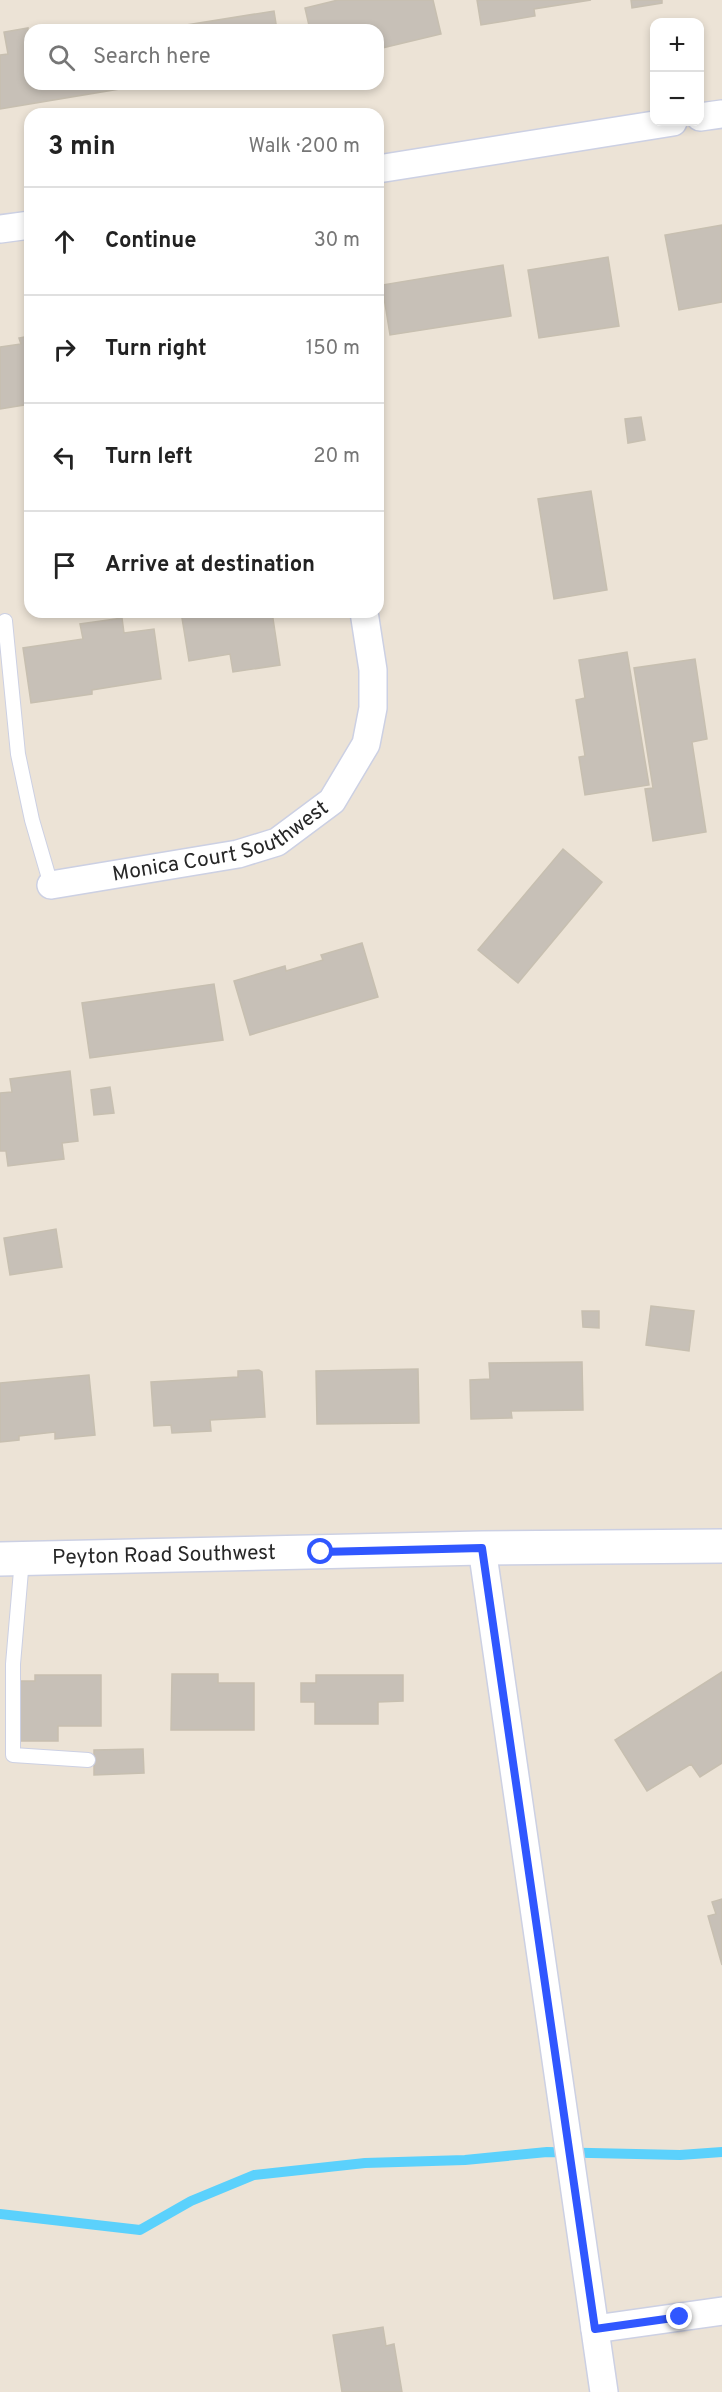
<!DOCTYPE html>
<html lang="en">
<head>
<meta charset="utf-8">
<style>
	:root { --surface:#fff; --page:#f6f6f6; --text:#222; --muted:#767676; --line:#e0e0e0 }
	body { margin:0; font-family:Overpass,sans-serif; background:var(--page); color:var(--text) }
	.controls { position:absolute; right:18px; top:18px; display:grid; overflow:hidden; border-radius:12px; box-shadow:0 3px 9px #0003 }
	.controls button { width:54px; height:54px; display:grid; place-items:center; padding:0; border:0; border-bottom:2px solid var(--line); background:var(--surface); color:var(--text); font:30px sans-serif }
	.stop { position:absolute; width:18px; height:18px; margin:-14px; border:4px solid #3057ff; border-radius:50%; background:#fff }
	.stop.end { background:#3057ff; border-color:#fff; box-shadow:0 2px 6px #0008 }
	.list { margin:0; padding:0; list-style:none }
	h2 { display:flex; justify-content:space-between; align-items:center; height:78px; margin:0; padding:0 24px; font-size:26px }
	h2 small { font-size:20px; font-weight:400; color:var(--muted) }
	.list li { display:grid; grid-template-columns:39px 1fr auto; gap:18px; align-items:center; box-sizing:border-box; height:108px; padding:0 24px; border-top:2px solid var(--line) }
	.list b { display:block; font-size:22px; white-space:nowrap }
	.list em { font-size:20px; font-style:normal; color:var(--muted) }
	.icon { flex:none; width:33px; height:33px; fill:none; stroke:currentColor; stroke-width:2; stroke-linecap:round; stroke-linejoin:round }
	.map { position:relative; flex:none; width:722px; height:2392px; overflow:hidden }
	.search { position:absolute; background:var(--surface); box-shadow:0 3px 9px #0003; left:24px; top:24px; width:360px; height:66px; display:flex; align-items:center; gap:15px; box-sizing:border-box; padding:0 21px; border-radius:18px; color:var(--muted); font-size:22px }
	.panel { position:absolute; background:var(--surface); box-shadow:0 3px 9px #0003; left:24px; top:108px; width:360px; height:510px; border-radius:18px }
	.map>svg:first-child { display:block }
</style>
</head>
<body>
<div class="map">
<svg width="722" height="2392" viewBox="0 0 722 2392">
	<rect width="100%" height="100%" fill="#ece3d6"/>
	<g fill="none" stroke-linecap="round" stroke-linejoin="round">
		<path stroke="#5bd1fc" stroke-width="10" d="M0,2214L140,2230L191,2201L254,2175L365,2163L465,2160L547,2152L680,2155L722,2152"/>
	</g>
	<path fill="#c7c0b7" stroke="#c7bfb0" stroke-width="1.5" d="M338,0H433L441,34L378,49V30H310L305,8Z
		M477,0H591L534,9L535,16L481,25Z
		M631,0H662V3L632,8Z
		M274,11L277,30H155Z
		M28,28L30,84H131V87L0,109V55L8,54L4,32Z
		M722,225V302L679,310L665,235Z
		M608,257L619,326L539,338L528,270Z
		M503,265L511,316L390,335L382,285Z
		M30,336V404L0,409V347L21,344L19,338Z
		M641,417L645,440L628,443L625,419Z
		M591,491L607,590L554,599L538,499Z
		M181,612H272L280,665L233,672L230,654L189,661Z
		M122,618L124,633L154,629L161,679L92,690V694L31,703L23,648L83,639L80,624Z
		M627,652L649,785L585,795L579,757L585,756L576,700L585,698L579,660Z
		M695,659L707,739L692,742L706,832L653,841L645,789L653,788L634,668Z
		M563,849L602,882L518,983L478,950Z
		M362,943L378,997L250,1035L234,981L285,966L286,971L323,960L321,955Z
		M214,984L223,1040L90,1058L82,1003Z
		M70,1071L78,1141L62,1143L64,1159L8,1166L6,1151H0V1093L12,1092L10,1079Z
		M110,1087L114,1113L94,1115L91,1090Z
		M56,1229L62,1267L10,1275L4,1238Z
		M651,1306L694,1311L689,1351L646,1345Z
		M582,1311H599V1328L583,1327Z
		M582,1362L583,1410L511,1411L512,1418L471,1419L470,1380L490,1379L489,1363Z
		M418,1369L419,1423L317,1424L316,1371Z
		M259,1370L262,1372L265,1417L210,1420L211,1431L172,1433L171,1425L154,1426L151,1382L238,1377V1371Z
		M89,1375L95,1435L55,1439V1432L19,1436V1440L0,1442V1383Z
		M722,1672V1763L700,1777L691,1764L647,1791L615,1740Z
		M172,1674H218V1683H254V1730H171Z
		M35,1675H101V1726H58V1741H18V1681H35Z
		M316,1675H403V1701L378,1702V1724H315V1702H301V1683H316Z
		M143,1749L144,1773L94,1775V1750Z
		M722,1899V1965L708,1916L716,1914L712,1902Z
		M383,2327L386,2346L394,2344L402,2392H342L333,2335Z"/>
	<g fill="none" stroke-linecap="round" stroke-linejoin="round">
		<g stroke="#ccd0e3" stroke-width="16">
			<path id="lane" d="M5,621L18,754L32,820L51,885
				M22,1559L13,1664V1755L88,1760"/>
		</g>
		<g stroke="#ccd0e3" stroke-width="30">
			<g id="street">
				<path d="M700,117L722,114"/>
				<path d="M378,169L673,122"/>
				<path d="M0,229L30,225"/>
				<path id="s1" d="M51,885L238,854L277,842L332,801L366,744L373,708V670L364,612"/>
				<path d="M482,1548L604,2392"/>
				<path d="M595,2329L722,2311"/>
			</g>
		</g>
		<g stroke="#ccd0e3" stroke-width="36">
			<g id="secondary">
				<path id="s2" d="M0,1559L482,1548L722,1546"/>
			</g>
		</g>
		<use href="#lane" stroke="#fff" stroke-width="14"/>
		<use href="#street" stroke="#fff" stroke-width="27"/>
		<use href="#secondary" stroke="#fff" stroke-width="33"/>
	</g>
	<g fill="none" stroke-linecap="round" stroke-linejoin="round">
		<path stroke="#3057ff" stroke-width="8" d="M321,1552L482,1548L595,2329L680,2317"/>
	</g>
	<g text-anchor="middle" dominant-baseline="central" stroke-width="5" stroke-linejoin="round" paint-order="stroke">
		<g font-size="21" fill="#272727" stroke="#fff">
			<text stroke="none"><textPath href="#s1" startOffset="177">Monica Court Southwest</textPath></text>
			<text stroke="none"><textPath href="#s2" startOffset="164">Peyton Road Southwest</textPath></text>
		</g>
	</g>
</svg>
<div class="controls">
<button>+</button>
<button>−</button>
</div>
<div class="stop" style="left:321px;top:1552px"></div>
<div class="stop end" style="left:680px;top:2317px"></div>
<div class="search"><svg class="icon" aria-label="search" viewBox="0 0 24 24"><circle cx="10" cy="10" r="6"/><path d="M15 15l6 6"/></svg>Search here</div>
<section class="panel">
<h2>3 min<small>Walk · 200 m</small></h2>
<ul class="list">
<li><svg class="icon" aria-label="ahead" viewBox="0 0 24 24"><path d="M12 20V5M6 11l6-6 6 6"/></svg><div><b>Continue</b></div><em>30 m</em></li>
<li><svg class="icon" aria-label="right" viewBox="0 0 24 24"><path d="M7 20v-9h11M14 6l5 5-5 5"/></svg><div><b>Turn right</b></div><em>150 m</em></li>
<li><svg class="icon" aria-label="left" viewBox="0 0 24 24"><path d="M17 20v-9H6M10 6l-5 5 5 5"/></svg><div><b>Turn left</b></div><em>20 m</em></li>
<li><svg class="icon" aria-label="arrive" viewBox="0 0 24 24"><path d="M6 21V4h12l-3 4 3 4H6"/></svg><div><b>Arrive at destination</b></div></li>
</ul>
</section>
</div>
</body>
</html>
